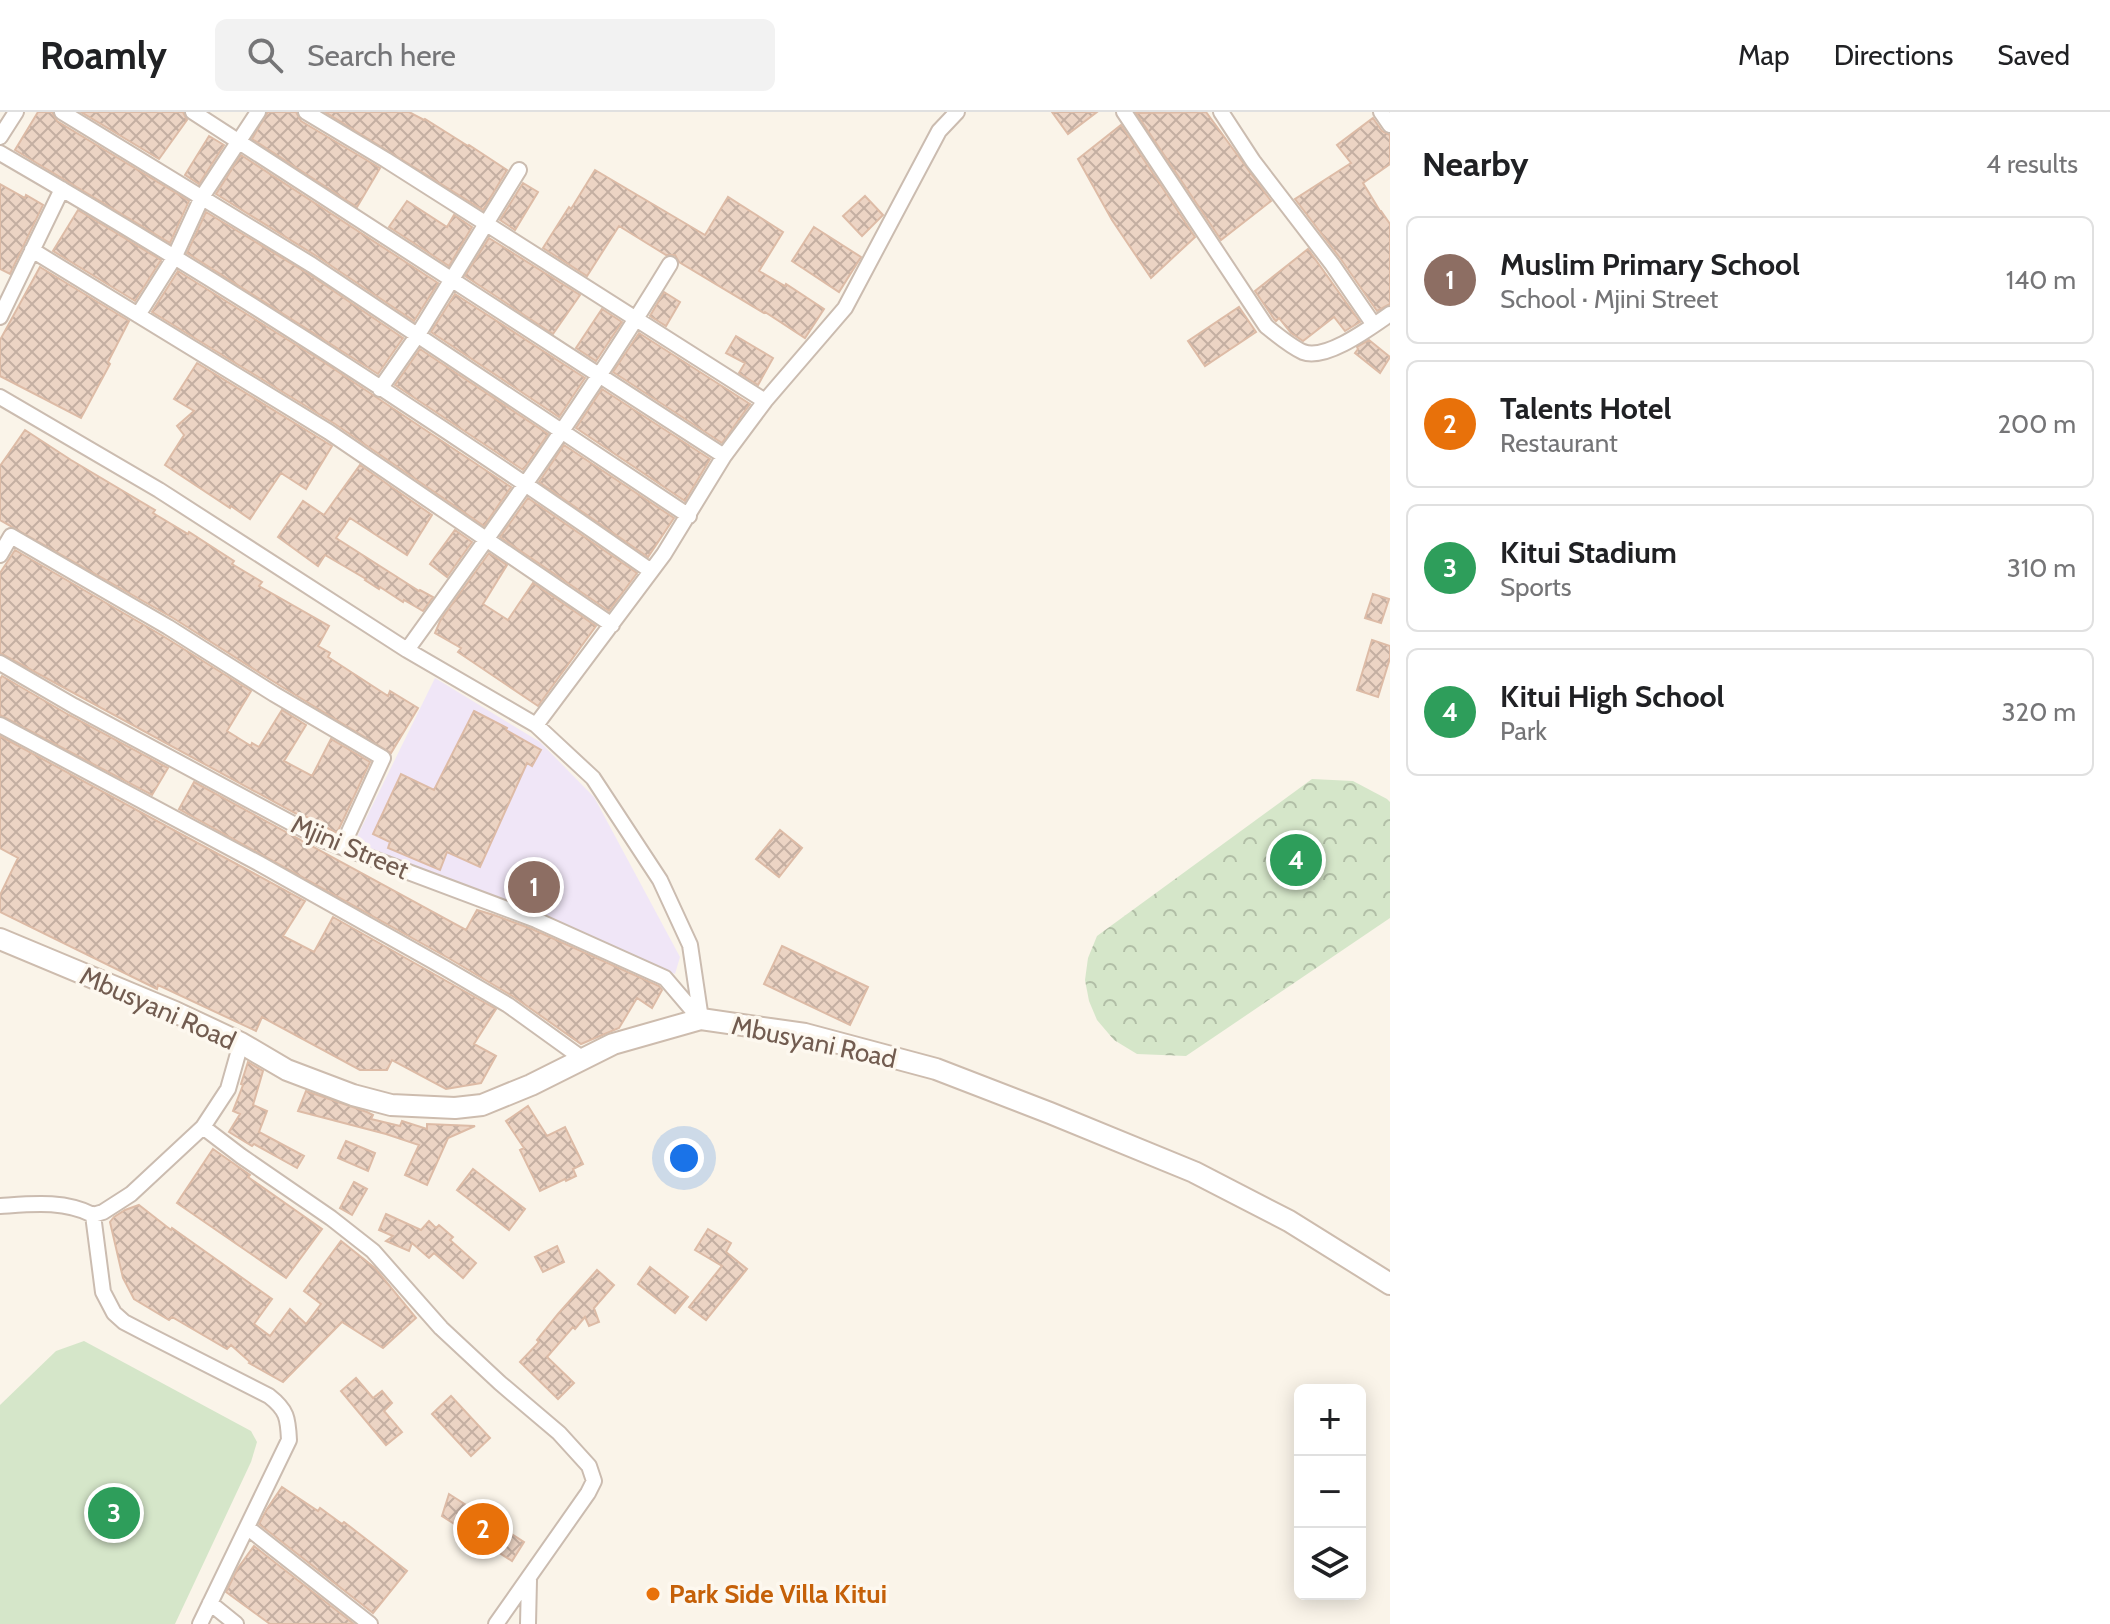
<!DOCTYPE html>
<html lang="en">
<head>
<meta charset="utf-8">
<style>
	:root { --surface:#fff; --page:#f2f2f2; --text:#202124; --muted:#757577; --line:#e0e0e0; --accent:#d5785d }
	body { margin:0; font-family:Cabin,sans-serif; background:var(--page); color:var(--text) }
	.controls { position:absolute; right:24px; bottom:24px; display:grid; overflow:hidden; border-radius:12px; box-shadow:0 4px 20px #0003 }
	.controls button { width:72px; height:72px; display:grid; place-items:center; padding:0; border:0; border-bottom:2px solid var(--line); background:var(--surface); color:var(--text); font:40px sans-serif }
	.you { position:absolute; left:684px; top:1046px; width:28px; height:28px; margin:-20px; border:6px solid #fff; border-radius:50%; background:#1a73e8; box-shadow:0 0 0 12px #1a73e833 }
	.badge { display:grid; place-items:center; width:52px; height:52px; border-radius:50%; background:var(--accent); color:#fff; font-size:26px; font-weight:700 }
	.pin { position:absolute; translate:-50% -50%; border:4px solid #fff; box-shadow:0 2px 8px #0006 }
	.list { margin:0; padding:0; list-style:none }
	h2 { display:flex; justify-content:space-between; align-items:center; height:104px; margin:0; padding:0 32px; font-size:34px }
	h2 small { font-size:26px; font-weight:400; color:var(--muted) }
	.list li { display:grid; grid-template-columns:52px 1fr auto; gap:24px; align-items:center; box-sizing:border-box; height:128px; margin:0 16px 16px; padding:0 16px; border:2px solid var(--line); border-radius:12px }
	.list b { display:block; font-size:30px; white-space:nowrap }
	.list p { margin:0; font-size:26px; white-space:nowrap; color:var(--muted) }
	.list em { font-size:26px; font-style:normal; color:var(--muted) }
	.icon { flex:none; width:44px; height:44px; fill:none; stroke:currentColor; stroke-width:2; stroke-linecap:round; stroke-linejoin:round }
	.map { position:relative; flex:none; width:1390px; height:1512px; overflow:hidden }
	header { display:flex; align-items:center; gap:48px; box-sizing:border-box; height:112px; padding:0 40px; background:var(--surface); border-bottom:2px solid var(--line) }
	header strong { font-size:38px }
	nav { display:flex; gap:44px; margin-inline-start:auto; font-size:28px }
	.search { width:560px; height:72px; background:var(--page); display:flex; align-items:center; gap:20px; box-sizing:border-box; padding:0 28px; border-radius:12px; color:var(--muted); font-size:30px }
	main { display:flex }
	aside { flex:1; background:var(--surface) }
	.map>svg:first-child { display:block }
</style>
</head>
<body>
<header>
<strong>Roamly</strong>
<div class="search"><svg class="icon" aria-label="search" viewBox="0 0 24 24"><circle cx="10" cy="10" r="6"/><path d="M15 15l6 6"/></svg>Search here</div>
<nav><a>Map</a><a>Directions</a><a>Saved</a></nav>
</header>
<main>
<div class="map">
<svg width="1390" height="1512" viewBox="0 0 1390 1512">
	<defs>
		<pattern id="park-crowns" width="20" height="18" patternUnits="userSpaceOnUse" patternTransform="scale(2)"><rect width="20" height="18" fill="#d5e6c9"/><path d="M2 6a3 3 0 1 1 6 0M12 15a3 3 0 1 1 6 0" fill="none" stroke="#b1bea6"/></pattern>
		<pattern id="building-cross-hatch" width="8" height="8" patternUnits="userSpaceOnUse" patternTransform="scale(2)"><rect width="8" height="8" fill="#ecd4c4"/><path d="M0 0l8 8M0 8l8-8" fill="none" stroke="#c4afa2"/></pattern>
	</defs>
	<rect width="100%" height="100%" fill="#faf4e9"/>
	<path fill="#f0e6f7" d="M435,566L540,630L594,685L680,845L675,862L354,731Z"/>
	<path fill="url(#park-crowns)" d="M1312,667L1353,669L1387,687L1390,690V806L1186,944L1137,942L1114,928L1097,908L1089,889L1085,868L1088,846L1097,824Z"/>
	<path fill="#d5e6c9" d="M84,1229L251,1319L257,1330L251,1350L175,1512H0V1293L56,1239Z"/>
	<path fill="url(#building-cross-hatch)" stroke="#ddbba6" stroke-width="2" d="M38,0H52L57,9L189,89L170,131L15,38Z
		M81,0H183L187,8L159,47Z
		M268,0H296L301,9L380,56L357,95L252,27Z
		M325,0H409L424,8L425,7L468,34L469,33L507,58L483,98Z
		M1052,0H1097L1068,22Z
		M1206,0L1271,89L1221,128L1136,1Z
		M1373,6L1382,19L1390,23V52L1363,71L1380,99H1381L1390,112V192L1377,199L1340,146L1295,87L1351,51L1337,33Z
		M1121,13L1195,125L1151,166L1112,108L1078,47Z
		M209,24L224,33L199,72L185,63Z
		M241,43L438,171L414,209L318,145L216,82Z
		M595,58L705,123L728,85L783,120L759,159L785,174L786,172L824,197L805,226L765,200L764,201L679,150L675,143H666L619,114L587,164L543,136L569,95L571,97Z
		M523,71L538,80L515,118L500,108Z
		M0,72L25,86L26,83L43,93L10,162L0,157Z
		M865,84L883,103L862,124L843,104Z
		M407,89L447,115L454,103L472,115L449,154L389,115Z
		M78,98L161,148L135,189L53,139Z
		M206,100L307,161L403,226L378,262L187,141Z
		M814,115L861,145L839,180L792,149Z
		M489,126L580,183L553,222L465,164Z
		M1308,137L1360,210L1345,219L1334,205L1303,229L1291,221L1279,206L1276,209L1274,207L1255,179Z
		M40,155L129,209L108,250L110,252L81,306L0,264V228Z
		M178,159L325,251L511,375L484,414L335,312L152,200Z
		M664,180L680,190L666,214L650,204Z
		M455,182L585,266L559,305L431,220Z
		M1239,195L1256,220L1205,254L1188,229Z
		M602,197L622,210L596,249L576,236Z
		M639,221L750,292L722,331L613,260Z
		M736,224L773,246L758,273L739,261L745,251L726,241Z
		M1369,228L1390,245L1380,261L1355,241L1358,237L1357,235Z
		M420,237L548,322L523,358L395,273Z
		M197,251L332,334L306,377L281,361L250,407L231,394L230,396L165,353L184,323L177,314L194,299L174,287Z
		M602,277L710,347L685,389L576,316Z
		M25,318L71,348L155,398L153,401L188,422L189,420L234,449L232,452L262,470L259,474L329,514L318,534L330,541L328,545L388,584L390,579L418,596L391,641L279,573L173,506L0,408V354Z
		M564,333L674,406L648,445L539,370Z
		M360,353L432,403L407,443L350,406L336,426L419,479L420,478L433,485L423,499L404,488L403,490L380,475L379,477L365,468L366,467L325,443L318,454L278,425L303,389L324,403Z
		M528,386L637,461L609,499L500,425Z
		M455,418L472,430L447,465L430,452Z
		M15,438L163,524L251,579L227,619L251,634L252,631L259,635L282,598L306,613L284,649L312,664L331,627L370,650L337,721L303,703L302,705L0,541V461Z
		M489,441L507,453L483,492L508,508L533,471L596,514L538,594L458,540L461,536L435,521L440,509Z
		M1373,482L1389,487L1381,511L1365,506Z
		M1372,528L1390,534V546L1378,585L1357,578Z
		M2,564L69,603L168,656L152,683L0,603V567Z
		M474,599L507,616L506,618L541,638L532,654L527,651L480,755L447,740L440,758L388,736L390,730L373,722L401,662L434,678Z
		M0,624L305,789L283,824L314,840L333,805L496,897L474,932L496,944L481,971L446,977L392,948L387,958H360L262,905L256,919L158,873L157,877L0,800V783L18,746L0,736Z
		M194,670L466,818L477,798L494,803L532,817L659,874L662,878L652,896L637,886L619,916L581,932L514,885L450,847L179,697Z
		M780,718L802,736L779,765L756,747Z
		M782,834L868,875L850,913L764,872Z
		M248,950L263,959L253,993L267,999L259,1020L304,1044L297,1056L254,1032L252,1034L229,1020L240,1002L233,999L243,973L241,972Z
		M306,979L367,1000L373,1003L371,1007L400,1014L402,1009L427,1017V1012L475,1014L448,1026L427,1073L405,1063L419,1033L386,1022L298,999Z
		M528,994L547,1024L565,1015L583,1052L573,1057L576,1064L566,1069L565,1067L540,1079L520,1038L524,1036L506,1009Z
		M346,1029L375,1041L368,1059L338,1046Z
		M213,1037L250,1063L248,1065L322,1117L286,1166L177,1091Z
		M473,1057L525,1097L509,1118L457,1078Z
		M354,1070L367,1077L352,1103L340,1096Z
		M139,1093L171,1118L172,1116L272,1187L254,1212L270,1224L290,1197L306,1212L321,1192L304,1179L341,1129L375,1156L416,1206L383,1236L342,1210L283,1270L249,1251L250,1250L231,1233L227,1237L172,1205L169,1208L134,1187L123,1166L110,1110L114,1105L125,1098Z
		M386,1102L421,1118L429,1109L436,1116L439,1113L453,1125L450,1128L476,1151L463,1166L434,1141L429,1146L412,1131L409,1139L386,1129L393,1124L379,1118Z
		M708,1117L731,1131L726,1140L747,1157L706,1208L689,1195L722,1154L695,1138Z
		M557,1134L564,1150L543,1160L535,1145Z
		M650,1155L688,1185L675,1201L638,1172Z
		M597,1158L614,1173L594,1196L599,1210L589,1214L585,1205L575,1217L573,1215L547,1245L574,1271L558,1287L520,1250L539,1230L537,1228L558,1202Z
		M356,1266L373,1286L382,1279L392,1291L384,1299L402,1320L386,1333L341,1279Z
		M451,1284L490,1326L471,1344L432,1302Z
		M282,1375L318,1399L320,1396L342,1412L344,1410L407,1459L373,1501L259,1412L267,1397Z
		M449,1382L524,1430L512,1449L442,1404Z
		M254,1434L354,1512H270L226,1480L238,1456Z"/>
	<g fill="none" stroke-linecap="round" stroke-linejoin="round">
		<g stroke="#cbbcb0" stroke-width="18">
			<path id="street" d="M62,0L312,153L689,404
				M193,0L724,344
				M306,0L386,48L765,289
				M1124,0L1266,214C1277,223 1290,234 1303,240C1326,249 1371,215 1390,202
				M1221,0L1253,49L1332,152L1374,213
				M1381,0L1390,13
				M0,25L16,0
				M0,41C223,170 440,311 651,459
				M32,138L329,320L612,513
				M138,203L174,146L202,85L258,0
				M0,205L62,77
				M380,277L417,224L519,58
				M0,285L159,378L407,538L536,613L593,666L660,768L690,833L701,907
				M0,443L11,424L168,515L274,582L383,646L342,735
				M407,538C498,412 589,285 670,152
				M0,551L74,594L323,728L536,808L665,866L700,907
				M0,613L260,752L445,856L508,893L583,947
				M536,613L664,442L724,344L765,289L845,196L939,19L957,0
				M203,1015L241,1044L331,1106L373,1139L441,1216L500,1271L559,1321L589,1354L594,1369L588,1381L496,1512
				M0,1094C31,1092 64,1088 93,1103L103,1100L131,1082L203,1015L228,977L241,931
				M93,1103L103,1180L114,1201L124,1210L149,1223L269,1284C287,1298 288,1306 289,1328L200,1512
				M248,1416L370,1512
				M210,1491L236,1512
				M528,1512L529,1468"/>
		</g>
		<g stroke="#cdbcae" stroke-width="24">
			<path id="secondary" d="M0,827L175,900L241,931L287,958L353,983L391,993L455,996L482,993L531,973L613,932L701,907L805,922L936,957L1050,1001L1194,1060L1289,1109L1390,1172"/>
		</g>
		<use href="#street" stroke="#fff" stroke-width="14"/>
		<use href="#secondary" stroke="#fff" stroke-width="20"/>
	</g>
	<circle fill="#e8710a" stroke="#fdf8ef" stroke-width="3" cx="653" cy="1482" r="8"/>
	<g text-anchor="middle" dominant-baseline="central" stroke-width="7" stroke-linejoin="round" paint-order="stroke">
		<g font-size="26" fill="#725c50" stroke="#fdf8ef">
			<text transform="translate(350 735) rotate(23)">Mjini Street</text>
			<text transform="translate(158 896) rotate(24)">Mbusyani Road</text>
			<text transform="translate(814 930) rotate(12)">Mbusyani Road</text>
		</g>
		<g font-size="26" font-weight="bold" fill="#c56008" stroke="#fdf8ef" text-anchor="start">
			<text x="669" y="1482">Park Side Villa Kitui</text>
		</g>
	</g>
</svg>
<div class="controls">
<button>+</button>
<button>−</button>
<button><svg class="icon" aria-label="layers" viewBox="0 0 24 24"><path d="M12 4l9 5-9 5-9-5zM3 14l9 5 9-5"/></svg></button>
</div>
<div class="you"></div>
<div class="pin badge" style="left:534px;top:775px;background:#8d6e63">1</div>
<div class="pin badge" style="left:483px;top:1417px;background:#e8710a">2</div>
<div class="pin badge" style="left:114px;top:1401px;background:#2e9e5b">3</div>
<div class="pin badge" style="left:1296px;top:748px;background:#2e9e5b">4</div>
</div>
<aside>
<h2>Nearby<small>4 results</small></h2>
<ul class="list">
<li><span class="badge" style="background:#8d6e63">1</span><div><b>Muslim Primary School</b><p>School · Mjini Street</p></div><em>140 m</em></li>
<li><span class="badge" style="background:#e8710a">2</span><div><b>Talents Hotel</b><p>Restaurant</p></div><em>200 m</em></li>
<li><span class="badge" style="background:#2e9e5b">3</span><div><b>Kitui Stadium</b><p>Sports</p></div><em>310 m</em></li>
<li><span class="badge" style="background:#2e9e5b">4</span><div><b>Kitui High School</b><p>Park</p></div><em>320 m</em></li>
</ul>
</aside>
</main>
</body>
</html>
